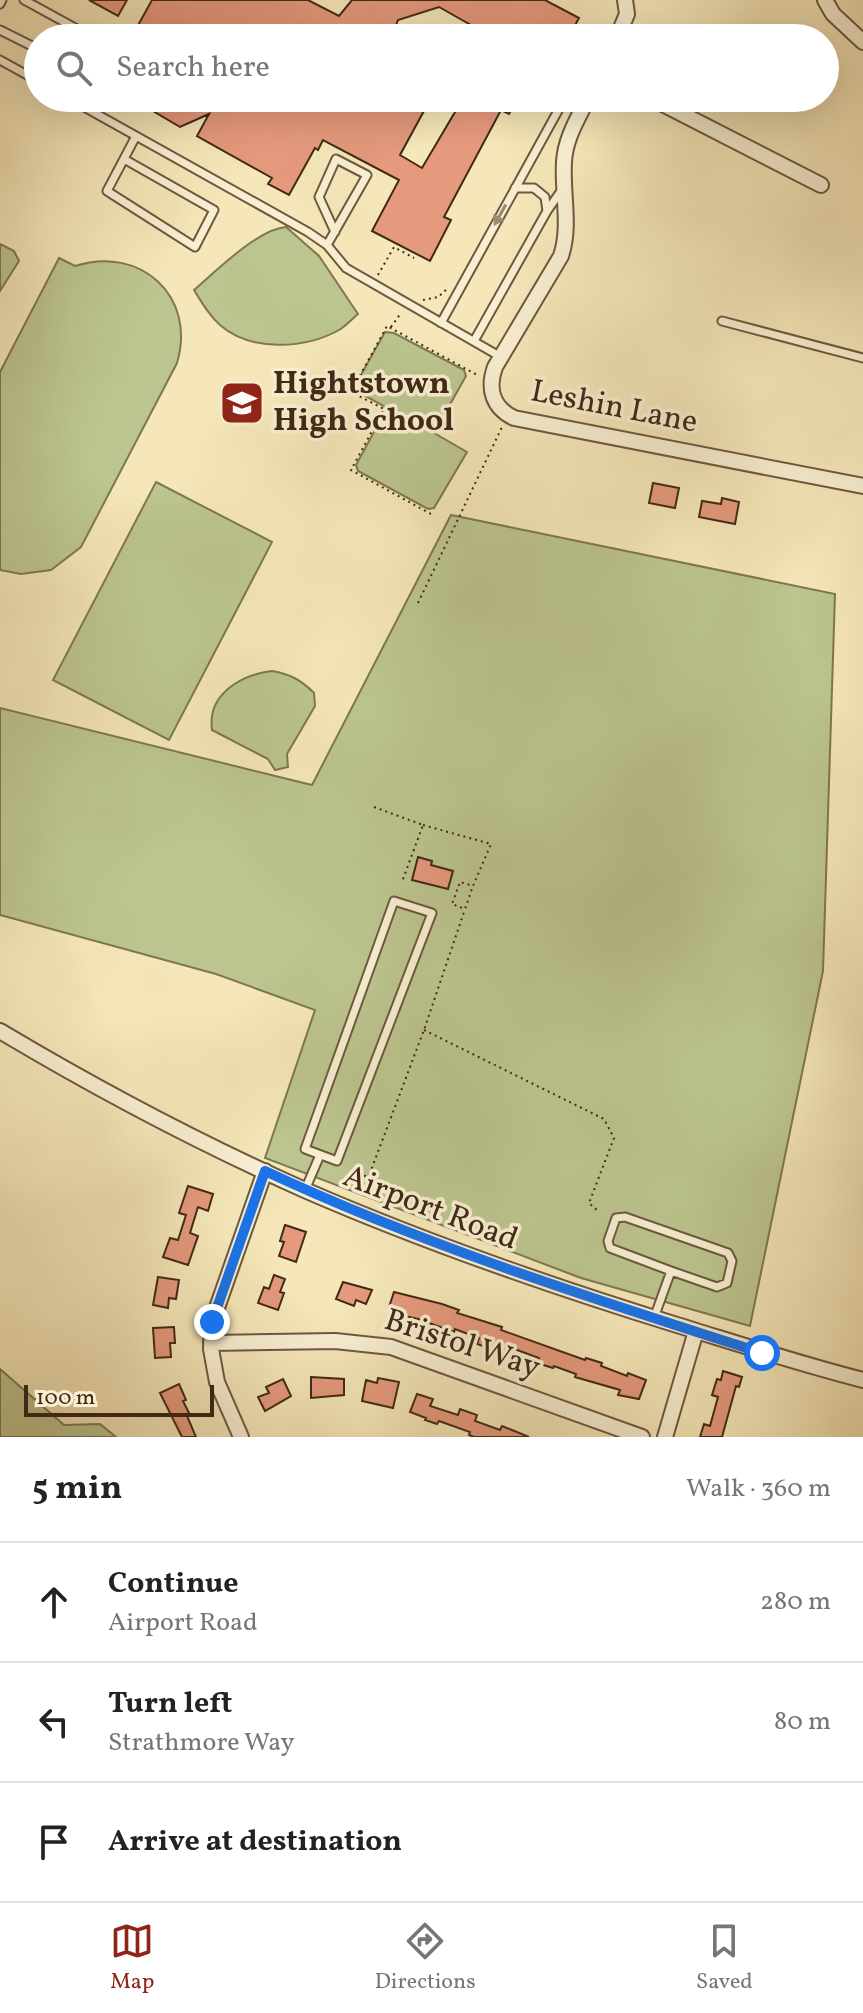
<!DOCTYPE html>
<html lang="en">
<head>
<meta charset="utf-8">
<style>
	:root { --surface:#fff; --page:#f6f6f6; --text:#222; --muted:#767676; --line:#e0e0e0; --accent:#8f2418 }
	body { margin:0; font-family:Vollkorn,serif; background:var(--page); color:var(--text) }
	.scale { position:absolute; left:24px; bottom:20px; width:190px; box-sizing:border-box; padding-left:8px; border:4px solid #412916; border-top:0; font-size:22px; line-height:28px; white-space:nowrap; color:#412916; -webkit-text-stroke:6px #f8efd2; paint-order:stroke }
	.stop { position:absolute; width:24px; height:24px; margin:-18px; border:6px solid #1a73e8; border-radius:50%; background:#fff }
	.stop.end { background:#1a73e8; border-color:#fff; box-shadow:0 2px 8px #0008 }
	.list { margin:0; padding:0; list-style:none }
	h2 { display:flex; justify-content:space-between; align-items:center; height:104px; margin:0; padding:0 32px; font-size:34px }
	h2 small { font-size:26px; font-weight:400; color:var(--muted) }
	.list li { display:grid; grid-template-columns:52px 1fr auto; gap:24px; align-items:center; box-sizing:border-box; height:120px; padding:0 32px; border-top:2px solid var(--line) }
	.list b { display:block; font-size:30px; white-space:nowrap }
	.list p { margin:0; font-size:26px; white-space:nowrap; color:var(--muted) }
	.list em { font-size:26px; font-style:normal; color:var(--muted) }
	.icon { flex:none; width:44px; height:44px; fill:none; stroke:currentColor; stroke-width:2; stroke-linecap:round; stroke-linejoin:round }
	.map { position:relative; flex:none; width:863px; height:1437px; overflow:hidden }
	.search { position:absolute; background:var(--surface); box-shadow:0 8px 32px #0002; left:24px; right:24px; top:24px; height:88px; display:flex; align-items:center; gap:20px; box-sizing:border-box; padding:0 28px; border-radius:44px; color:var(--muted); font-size:30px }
	.sheet { height:464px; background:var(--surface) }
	nav { display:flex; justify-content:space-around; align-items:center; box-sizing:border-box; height:112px; border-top:2px solid var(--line); background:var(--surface); font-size:22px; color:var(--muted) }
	nav a { display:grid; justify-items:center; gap:4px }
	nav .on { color:var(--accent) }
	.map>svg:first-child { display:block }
</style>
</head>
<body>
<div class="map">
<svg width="863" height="1437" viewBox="0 0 863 1437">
	<rect width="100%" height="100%" fill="#f5e7b9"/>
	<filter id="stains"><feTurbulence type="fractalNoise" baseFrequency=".0025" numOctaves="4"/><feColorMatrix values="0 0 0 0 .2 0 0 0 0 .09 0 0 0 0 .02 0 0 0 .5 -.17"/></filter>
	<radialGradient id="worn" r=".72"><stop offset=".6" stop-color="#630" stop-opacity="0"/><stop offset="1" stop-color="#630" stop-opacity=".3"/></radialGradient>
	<path fill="#bcc58f" stroke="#7e7752" stroke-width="2" d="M286,227L319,256L358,314C352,319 346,326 339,330C305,349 251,352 220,325C209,315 202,303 194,290C215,272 258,229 286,227Z
		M0,244L14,251L19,261L0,291Z
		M59,258L75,266C140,245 197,296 177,363L81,547L51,570L21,574L0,570V372Z
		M385,332L394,333L464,370L466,376L434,433L467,452L434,508L428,509L358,471L356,465L387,408L353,389Z
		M156,482L272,542L169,740L53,680Z
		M451,515L835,594L823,971L750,1326L581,1278L265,1158L315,1010L216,974L0,915V708L312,785Z
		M272,671C290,674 301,680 314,693L315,706L287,754L288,767L275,770L268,759L212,730C207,694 241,675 272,671Z
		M0,1369L64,1425L100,1424L116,1437H0Z"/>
	<path fill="#e5997d" stroke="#412916" stroke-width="2" fill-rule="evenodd" d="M89,0H127L118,16Z
		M152,0H308L339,16L352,0H545L579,18L568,38H494L439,7L398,20L391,38H131Z
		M131,98H518L509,114L501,110L444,217L451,220L430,261L372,231L399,180L323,140L318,150L315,148L289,195L268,184L272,178L197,136L209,114L180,127ZM431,98L455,112L422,168L400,155Z
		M653,483L679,488L675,508L649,503Z
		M722,498L739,502L735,524L699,517L702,501L721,504Z
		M418,857L432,861L431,865L453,871L448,889L412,880Z
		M188,1186L213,1194L208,1211L198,1207L190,1233L198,1236L188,1265L163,1257L170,1238L178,1240L186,1215L179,1213Z
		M285,1225L306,1232L296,1262L279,1256L284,1242L280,1241Z
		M274,1275L285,1279L280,1292L284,1293L278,1310L258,1303L264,1287L269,1289Z
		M158,1277L179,1280L176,1299L169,1298L168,1308L153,1305Z
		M343,1282L372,1290L366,1304L356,1300L354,1306L336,1299Z
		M394,1292L442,1304L459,1310L457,1313L502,1327L501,1330L585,1360L586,1358L602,1363L601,1366L627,1376L628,1373L646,1380L639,1399L618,1395L620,1390L575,1377L576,1374L554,1366L553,1368L537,1363L539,1358L509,1347V1349L499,1346L497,1351L477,1344L479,1338L455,1329L454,1332L418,1319L409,1317L408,1320L396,1316L398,1310L389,1307Z
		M174,1327L175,1343H170L171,1357L155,1358L153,1328Z
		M723,1371L742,1377L739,1387L736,1386L722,1437H700L704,1424L710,1426L718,1397L712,1395L717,1379L721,1380Z
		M311,1377L344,1379V1395L311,1398Z
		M378,1378L399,1382L393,1408L362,1401L366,1380L377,1383Z
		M283,1379L291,1396L265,1411L258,1397L269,1393L266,1387Z
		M179,1384L186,1400L183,1401L190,1415L187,1416L196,1437H182L160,1393Z
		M417,1394L433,1399L430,1406L458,1415L460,1409L477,1415L475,1421L500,1430L502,1426L529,1437H474L469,1435L470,1432L439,1421L437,1424L425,1420L426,1418L410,1412Z"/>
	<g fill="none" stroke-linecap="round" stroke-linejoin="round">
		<g stroke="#6e583f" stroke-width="11">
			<path id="service" d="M24,0L90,36L89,38
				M0,4L2,0
				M0,30L38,49
				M0,60L38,81
				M68,98L308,232L327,245L346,268L501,357
				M124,159L214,210L195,247L107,191L136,136
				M515,188H534L545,197L547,211
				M327,245L367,175L336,159L319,197L335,232
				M722,321L863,358
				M441,323L565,98
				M474,341L547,211L561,191
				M394,901L432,913L337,1161L305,1149Z
				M305,1190L320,1155
				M654,1318L671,1271L610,1248L608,1241L616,1218L625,1217L728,1253L732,1261L727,1283L717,1287L671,1271"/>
		</g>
		<g stroke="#6e583f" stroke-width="18">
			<path id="minor" d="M825,0L833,14L863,42
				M617,38L627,14L625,0
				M588,98C578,118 565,139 564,162C562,194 571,226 561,256L495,367C487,389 493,408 514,418L863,486
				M651,98L821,185
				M0,1031C99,1090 201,1144 307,1191C427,1243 551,1286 677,1325C739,1344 800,1364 863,1380
				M211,1343L335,1341L391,1347L642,1437
				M241,1437L217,1382L211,1349L212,1322L265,1171
				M665,1437L696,1331"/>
		</g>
		<path stroke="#412916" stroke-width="2" stroke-dasharray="2 4" stroke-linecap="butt" d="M594,38L603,32
			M378,275L394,247L414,258
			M423,300L438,297L446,290
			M391,327L401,313
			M431,514L351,470L384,409L351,392L387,326L479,376
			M418,603L502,427
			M374,807L423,825L402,882
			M423,825L491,844L473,886L460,882L452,904L465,909L473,886
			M424,1030L604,1119L614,1138L589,1203L598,1211
			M358,1175L367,1176L370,1173L424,1030L465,909"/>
		<use href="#service" stroke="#f8efd2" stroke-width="7"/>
		<use href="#minor" stroke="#f8efd2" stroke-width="14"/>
	</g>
	<defs><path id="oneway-solid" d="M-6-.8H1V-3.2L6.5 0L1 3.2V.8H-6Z" transform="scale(2)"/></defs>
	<use fill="#9c8c74" href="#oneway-solid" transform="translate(500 215) rotate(119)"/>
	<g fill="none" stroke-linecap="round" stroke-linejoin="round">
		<path stroke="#1a73e8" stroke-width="10" d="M212,1322L265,1171C425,1246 594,1299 762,1353"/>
	</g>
	<defs>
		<g id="school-square" transform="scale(2.3)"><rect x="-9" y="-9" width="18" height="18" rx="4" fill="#8f2418" stroke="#f8efd2"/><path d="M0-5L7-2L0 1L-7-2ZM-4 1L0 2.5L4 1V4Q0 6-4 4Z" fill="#fff"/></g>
	</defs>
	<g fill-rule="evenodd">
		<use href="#school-square" x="242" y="403"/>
	</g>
	<g text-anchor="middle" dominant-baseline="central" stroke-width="7" stroke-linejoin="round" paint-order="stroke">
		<g font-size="32" font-weight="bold" fill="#412916" stroke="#f8efd2" text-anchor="start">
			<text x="273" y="385">Hightstown<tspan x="273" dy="37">High School</tspan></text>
		</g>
		<g font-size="32" fill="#412916" stroke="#f8efd2">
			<text transform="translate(614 408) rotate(11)">Leshin Lane</text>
			<text transform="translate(430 1209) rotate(21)">Airport Road</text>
			<text transform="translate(462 1345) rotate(18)">Bristol Way</text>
		</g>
	</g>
	<rect width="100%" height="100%" filter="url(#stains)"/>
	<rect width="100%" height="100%" fill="url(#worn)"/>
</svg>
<div class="scale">100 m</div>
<div class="stop" style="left:762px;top:1353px"></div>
<div class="stop end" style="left:212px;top:1322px"></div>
<div class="search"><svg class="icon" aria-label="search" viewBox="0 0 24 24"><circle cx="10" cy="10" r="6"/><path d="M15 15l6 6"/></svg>Search here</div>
</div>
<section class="sheet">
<h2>5 min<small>Walk · 360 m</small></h2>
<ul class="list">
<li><svg class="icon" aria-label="ahead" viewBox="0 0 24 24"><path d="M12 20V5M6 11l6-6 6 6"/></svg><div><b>Continue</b><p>Airport Road</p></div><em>280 m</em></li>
<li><svg class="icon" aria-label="left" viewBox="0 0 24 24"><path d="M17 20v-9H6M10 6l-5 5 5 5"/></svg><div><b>Turn left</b><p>Strathmore Way</p></div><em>80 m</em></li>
<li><svg class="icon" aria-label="arrive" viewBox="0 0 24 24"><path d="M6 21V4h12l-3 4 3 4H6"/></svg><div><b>Arrive at destination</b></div></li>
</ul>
</section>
<nav>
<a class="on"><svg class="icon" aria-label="map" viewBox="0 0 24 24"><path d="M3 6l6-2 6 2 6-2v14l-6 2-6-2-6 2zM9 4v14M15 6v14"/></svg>Map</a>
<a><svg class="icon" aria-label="directions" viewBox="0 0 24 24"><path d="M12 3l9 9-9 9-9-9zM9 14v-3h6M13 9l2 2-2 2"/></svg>Directions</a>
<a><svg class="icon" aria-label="saved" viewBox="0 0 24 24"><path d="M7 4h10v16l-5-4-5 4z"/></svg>Saved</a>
</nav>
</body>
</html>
